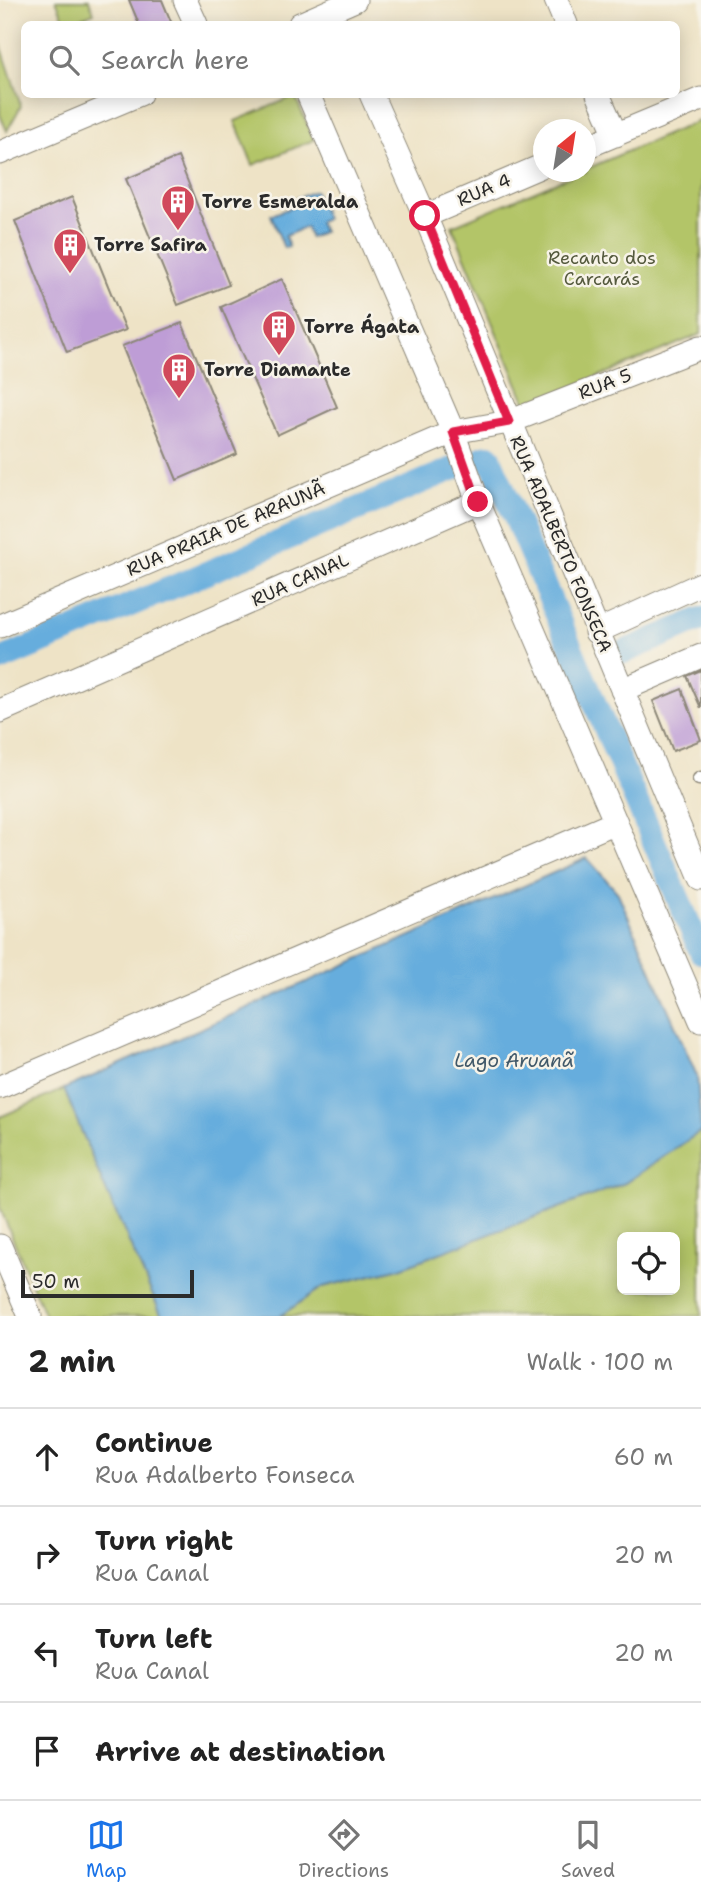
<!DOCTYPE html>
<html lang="en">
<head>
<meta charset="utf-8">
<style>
	:root { --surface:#fff; --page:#f2f2f2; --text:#222; --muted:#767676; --line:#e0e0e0; --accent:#1a73e8 }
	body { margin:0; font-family:"Shantell Sans",sans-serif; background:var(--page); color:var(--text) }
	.controls { position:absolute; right:21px; bottom:21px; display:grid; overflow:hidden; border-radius:10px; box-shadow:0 4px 18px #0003 }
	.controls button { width:63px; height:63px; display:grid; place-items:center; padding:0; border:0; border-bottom:2px solid var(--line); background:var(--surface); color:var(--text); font:35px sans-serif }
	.compass { position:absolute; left:533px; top:119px; width:63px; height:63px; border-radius:50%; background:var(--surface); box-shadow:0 4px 18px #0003; rotate:30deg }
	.scale { position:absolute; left:21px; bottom:18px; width:173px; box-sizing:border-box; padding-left:7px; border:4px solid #2b2b2b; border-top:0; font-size:19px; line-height:24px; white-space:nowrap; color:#2b2b2b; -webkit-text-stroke:5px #f7f3e8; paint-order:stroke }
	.stop { position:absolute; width:21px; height:21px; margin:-16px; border:5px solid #e11d48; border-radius:50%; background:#fff }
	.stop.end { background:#e11d48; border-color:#fff; box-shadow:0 2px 7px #0008 }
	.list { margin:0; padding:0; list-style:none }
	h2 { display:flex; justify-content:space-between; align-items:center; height:91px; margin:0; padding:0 28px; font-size:30px }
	h2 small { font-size:23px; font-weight:400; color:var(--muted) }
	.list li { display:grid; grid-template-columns:46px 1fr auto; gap:21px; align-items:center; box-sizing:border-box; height:98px; padding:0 28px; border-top:2px solid var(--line) }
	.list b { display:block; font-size:26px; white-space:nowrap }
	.list p { margin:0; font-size:23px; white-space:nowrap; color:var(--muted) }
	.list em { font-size:23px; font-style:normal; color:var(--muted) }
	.icon { flex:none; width:38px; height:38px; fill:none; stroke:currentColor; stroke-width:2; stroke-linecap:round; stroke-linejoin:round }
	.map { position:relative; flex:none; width:701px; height:1316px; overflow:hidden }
	.search { position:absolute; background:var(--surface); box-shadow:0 4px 18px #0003; left:21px; right:21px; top:21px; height:77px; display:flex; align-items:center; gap:18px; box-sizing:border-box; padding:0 24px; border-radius:10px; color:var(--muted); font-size:26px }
	.sheet { height:483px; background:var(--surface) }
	nav { display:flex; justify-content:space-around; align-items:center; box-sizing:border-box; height:98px; border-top:2px solid var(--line); background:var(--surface); font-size:19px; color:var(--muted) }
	nav a { display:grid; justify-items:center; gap:4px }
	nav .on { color:var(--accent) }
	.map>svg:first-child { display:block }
</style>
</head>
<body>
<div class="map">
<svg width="701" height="1316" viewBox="0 0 701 1316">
	<rect width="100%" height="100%" fill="#f7f3e8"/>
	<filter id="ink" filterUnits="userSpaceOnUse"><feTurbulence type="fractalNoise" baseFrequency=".0143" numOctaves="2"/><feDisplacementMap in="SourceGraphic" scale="14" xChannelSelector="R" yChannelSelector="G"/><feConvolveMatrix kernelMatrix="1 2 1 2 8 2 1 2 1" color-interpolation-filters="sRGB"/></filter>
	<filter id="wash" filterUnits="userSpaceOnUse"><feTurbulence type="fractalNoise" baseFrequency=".00686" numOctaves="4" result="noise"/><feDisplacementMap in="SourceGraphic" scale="28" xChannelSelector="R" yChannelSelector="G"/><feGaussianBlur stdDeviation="1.57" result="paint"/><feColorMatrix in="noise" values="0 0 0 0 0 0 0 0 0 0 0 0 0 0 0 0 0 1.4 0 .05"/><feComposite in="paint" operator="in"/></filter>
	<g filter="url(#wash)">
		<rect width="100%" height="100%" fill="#eee3c6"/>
		<path fill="#b3c568" stroke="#6f784a" stroke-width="2" fill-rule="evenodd" d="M56,0H89L94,13L66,24Z
			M0,42L21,106L7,131L0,115Z
			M295,96L314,140L253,165L235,121Z
			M701,120V334L527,406L452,226L580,172H586V169Z
			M64,1089L104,1186L162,1316H45L0,1208V1117Z
			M701,1131V1316H280L323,1287L400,1268L625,1183ZM622,1237H675V1290H622Z"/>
		<path fill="#66addd" stroke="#486c84" stroke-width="2" d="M315,191L326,219L319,222L323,232L310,238L306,227L285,236L289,247L284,248L271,215L298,205L296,198Z
			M587,858L618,893L697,1076L701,1131L625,1183L400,1268L323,1287L280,1316H162L104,1186L64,1089Z"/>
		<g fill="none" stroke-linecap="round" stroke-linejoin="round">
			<path stroke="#66addd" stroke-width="24" d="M484,457L489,456L701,952
				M624,652L701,619
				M0,660L455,468"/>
		</g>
		<g id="blocks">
			<path fill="#be9dd6" d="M129,0H162L172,24H139Z
				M178,157L229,285L178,305L126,179Z
				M72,197L126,330L67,352L15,221Z
				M282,279L337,407L277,435L221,307Z
				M182,323L237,454L177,480L122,346Z
				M701,670V708L687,676Z
				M682,689L701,740L673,751L653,701Z"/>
		</g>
	</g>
	<g filter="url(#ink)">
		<use href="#blocks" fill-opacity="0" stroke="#8c8778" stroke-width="2"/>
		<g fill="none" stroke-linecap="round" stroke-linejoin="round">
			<g stroke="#8c8778" stroke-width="15">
				<path id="lane" d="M699,779L701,778"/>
			</g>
			<g stroke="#8c8778" stroke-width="25">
				<path id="street" d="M185,0L196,24
					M556,0L566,24
					M300,24L355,0
					M371,94L425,216L701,879
					M598,94L616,135
					M586,147L701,99
					M0,153L140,94
					M425,216L544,165
					M478,502L701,1021
					M0,626L453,432L509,422L701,347
					M596,632L701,584
					M622,690L701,656
					M0,711L478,502L453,432L308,94
					M0,1087L616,822
					M0,1246L30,1316"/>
			</g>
			<use href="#lane" stroke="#fff" stroke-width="12"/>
			<use href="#street" stroke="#fff" stroke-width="23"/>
		</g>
	</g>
	<g fill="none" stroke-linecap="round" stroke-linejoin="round" filter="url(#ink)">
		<path stroke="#e11d48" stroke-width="9" d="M425,216L509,422L453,432L478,502"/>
	</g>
	<defs>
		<g id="building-pin" transform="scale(1.75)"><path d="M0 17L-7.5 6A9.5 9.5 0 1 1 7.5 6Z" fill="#d1495b" stroke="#f7f3e8"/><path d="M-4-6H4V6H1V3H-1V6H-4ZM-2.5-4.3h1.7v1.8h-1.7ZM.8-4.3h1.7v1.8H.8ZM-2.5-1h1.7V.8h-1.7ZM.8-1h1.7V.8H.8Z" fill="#fff"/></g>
	</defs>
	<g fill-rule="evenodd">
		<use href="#building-pin" x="178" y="202"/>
		<use href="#building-pin" x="70" y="245"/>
		<use href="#building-pin" x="279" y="327"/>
		<use href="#building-pin" x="179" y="370"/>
	</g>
	<g text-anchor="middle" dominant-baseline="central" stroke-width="5" stroke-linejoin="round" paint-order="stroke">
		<g font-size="18" fill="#2b2b2b" stroke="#f7f3e8">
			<text transform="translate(484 190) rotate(-23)">RUA 4</text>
			<text transform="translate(605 384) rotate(-21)">RUA 5</text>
			<text transform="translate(226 529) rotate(-23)">RUA PRAIA DE ARAUNÃ</text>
			<text transform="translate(561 544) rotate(67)">RUA ADALBERTO FONSECA</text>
			<text transform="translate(300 580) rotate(-24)">RUA CANAL</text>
		</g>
		<g font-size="18" font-weight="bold" fill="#2b2b2b" stroke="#f7f3e8" text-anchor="start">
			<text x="202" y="202">Torre Esmeralda</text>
			<text x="94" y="245">Torre Safira</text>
			<text x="304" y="327">Torre Ágata</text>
			<text x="204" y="370">Torre Diamante</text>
		</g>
		<g font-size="18" fill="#54593d" stroke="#f7f3e8">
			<text x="602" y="258">Recanto dos<tspan x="602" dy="21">Carcarás</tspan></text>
		</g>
		<g font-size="19" font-style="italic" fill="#405869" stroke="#f7f3e8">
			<text x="514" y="1060">Lago Aruanã</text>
		</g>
	</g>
</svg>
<div class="controls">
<button><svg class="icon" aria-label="locate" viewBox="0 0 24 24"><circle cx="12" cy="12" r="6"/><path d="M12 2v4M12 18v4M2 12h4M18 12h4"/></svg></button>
</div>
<svg class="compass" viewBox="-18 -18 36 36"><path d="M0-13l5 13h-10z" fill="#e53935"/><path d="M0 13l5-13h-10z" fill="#767676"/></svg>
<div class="scale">50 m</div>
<div class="stop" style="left:425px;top:216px"></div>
<div class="stop end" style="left:478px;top:502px"></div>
<div class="search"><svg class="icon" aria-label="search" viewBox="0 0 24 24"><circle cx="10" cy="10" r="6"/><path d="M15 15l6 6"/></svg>Search here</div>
</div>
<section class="sheet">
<h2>2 min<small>Walk · 100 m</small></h2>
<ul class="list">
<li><svg class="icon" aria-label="ahead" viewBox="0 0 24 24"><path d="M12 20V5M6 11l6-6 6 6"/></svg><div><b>Continue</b><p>Rua Adalberto Fonseca</p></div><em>60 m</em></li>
<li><svg class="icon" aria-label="right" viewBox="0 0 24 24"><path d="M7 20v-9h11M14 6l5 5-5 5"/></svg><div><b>Turn right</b><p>Rua Canal</p></div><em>20 m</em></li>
<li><svg class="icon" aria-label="left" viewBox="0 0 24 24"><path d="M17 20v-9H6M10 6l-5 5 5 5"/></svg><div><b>Turn left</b><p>Rua Canal</p></div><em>20 m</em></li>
<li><svg class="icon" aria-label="arrive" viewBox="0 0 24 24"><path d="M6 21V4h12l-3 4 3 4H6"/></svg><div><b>Arrive at destination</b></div></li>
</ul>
</section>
<nav>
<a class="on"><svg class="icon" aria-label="map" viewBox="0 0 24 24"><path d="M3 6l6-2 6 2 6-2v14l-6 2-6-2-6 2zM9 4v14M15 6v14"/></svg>Map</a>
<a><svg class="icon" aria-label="directions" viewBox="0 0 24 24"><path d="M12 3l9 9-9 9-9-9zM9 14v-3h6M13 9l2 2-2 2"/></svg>Directions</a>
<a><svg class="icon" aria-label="saved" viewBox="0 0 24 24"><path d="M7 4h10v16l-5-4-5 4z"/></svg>Saved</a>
</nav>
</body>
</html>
